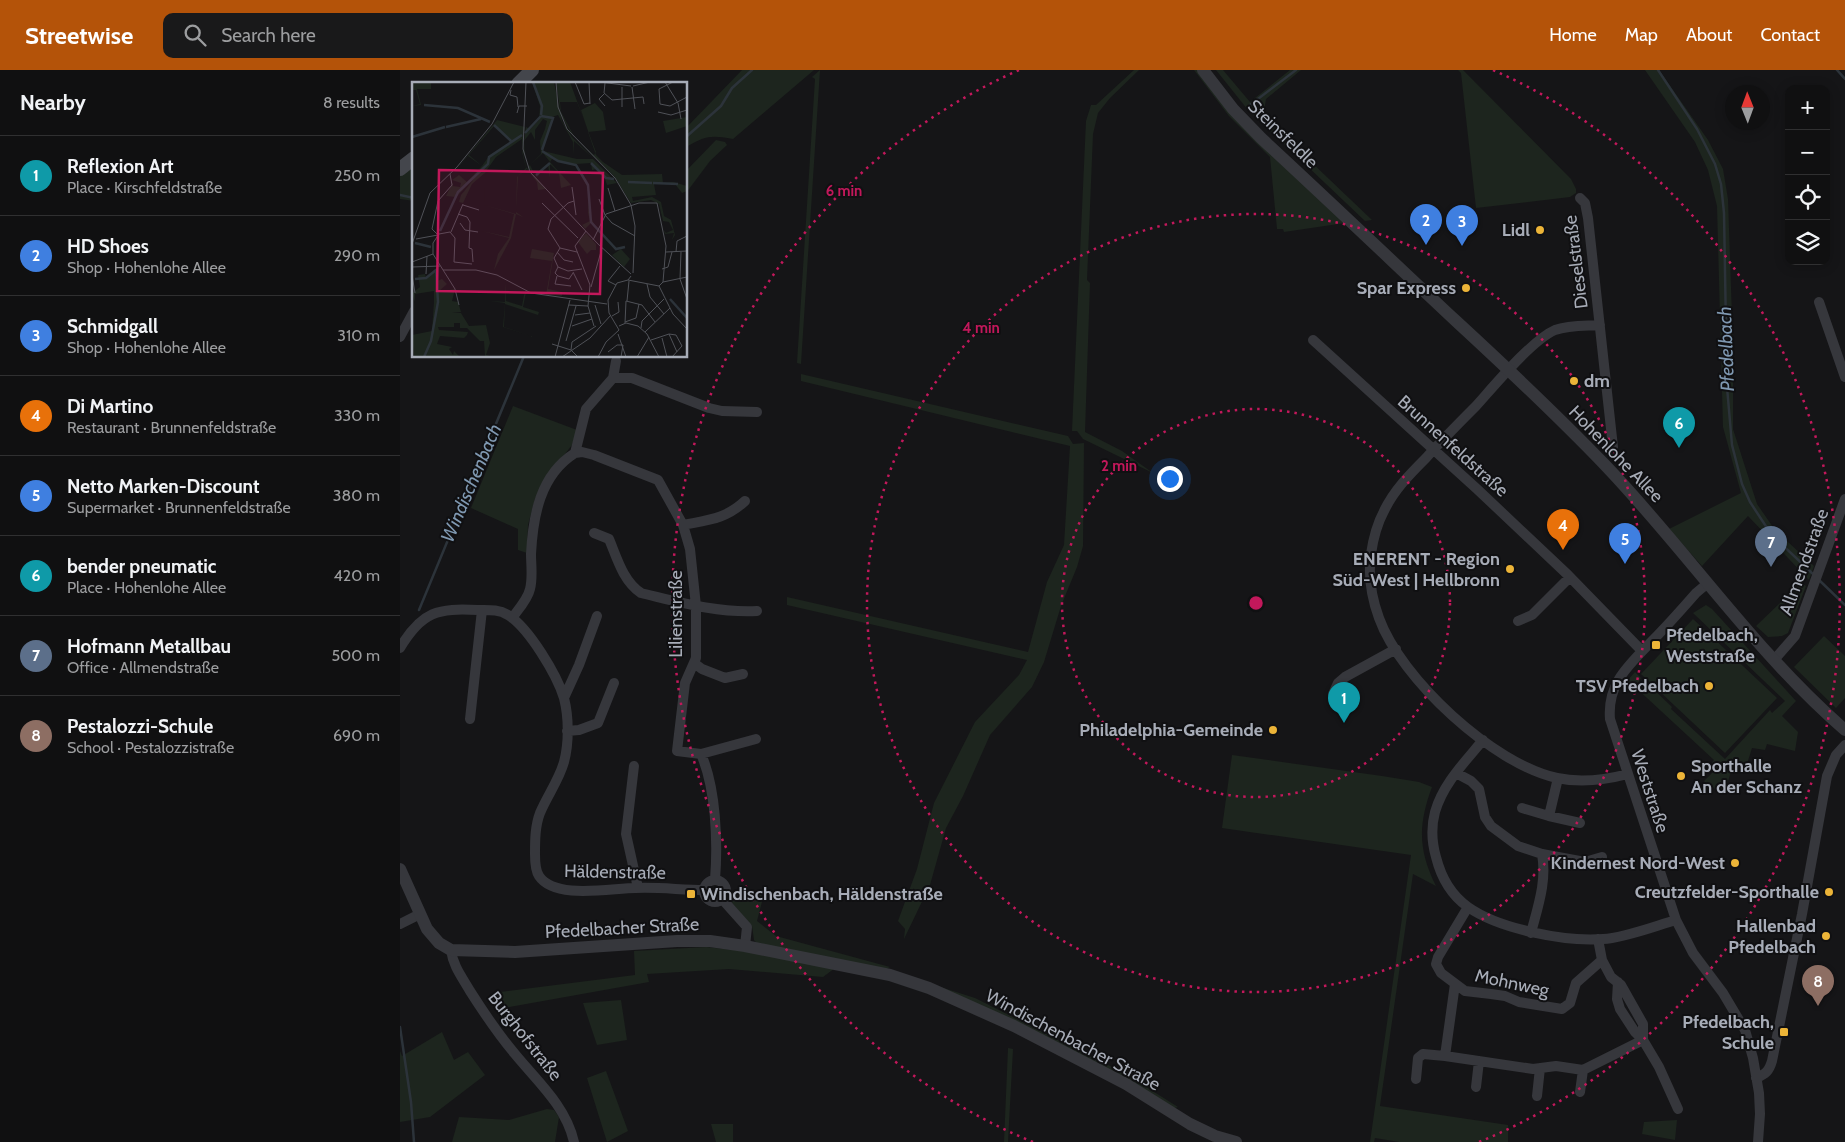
<!DOCTYPE html>
<html lang="en">
<head>
<meta charset="utf-8">
<style>
	:root { --surface:#101011; --page:#19191a; --text:#f1f3f6; --muted:#9c9d9f; --line:#303031; --accent:#b45309 }
	body { margin:0; font-family:Cabin,sans-serif; background:var(--page); color:var(--text) }
	.controls { position:absolute; right:15px; top:15px; display:grid; overflow:hidden; border-radius:10px; box-shadow:0 2px 12px #0003 }
	.controls button { width:45px; height:45px; display:grid; place-items:center; padding:0; border:0; border-bottom:1px solid var(--line); background:var(--surface); color:var(--text); font:25px sans-serif }
	.compass { position:absolute; left:1325px; top:15px; width:45px; height:45px; border-radius:50%; background:var(--surface); box-shadow:0 2px 12px #0003; rotate:359deg }
	.you { position:absolute; left:769px; top:408px; width:18px; height:18px; margin:-12px; border:4px solid #fff; border-radius:50%; background:#1a73e8; box-shadow:0 0 0 8px #1a73e833 }
	.badge { display:grid; place-items:center; width:32px; height:32px; border-radius:50%; background:var(--accent); color:#fff; font-size:16px; font-weight:700 }
	.pin { position:absolute; translate:-50% -41px; filter:drop-shadow(0 1px 2px #0008) }
	.pin::after { content:''; position:absolute; top:26px; width:18px; height:15px; background:inherit; clip-path:polygon(0 0,100% 0,50% 100%) }
	.list { margin:0; padding:0; list-style:none }
	h2 { display:flex; justify-content:space-between; align-items:center; height:65px; margin:0; padding:0 20px; font-size:21px }
	h2 small { font-size:16px; font-weight:400; color:var(--muted) }
	.list li { display:grid; grid-template-columns:32px 1fr auto; gap:15px; align-items:center; box-sizing:border-box; height:80px; padding:0 20px; border-top:1px solid var(--line) }
	.list b { display:block; font-size:19px; white-space:nowrap }
	.list p { margin:0; font-size:16px; white-space:nowrap; color:var(--muted) }
	.list em { font-size:16px; font-style:normal; color:var(--muted) }
	.icon { flex:none; width:28px; height:28px; fill:none; stroke:currentColor; stroke-width:2; stroke-linecap:round; stroke-linejoin:round }
	.map { position:relative; flex:none; width:1445px; height:1072px; overflow:hidden }
	header { display:flex; align-items:center; gap:30px; box-sizing:border-box; height:70px; padding:0 25px; background:var(--accent); color:#fff }
	header strong { font-size:24px }
	nav { display:flex; gap:28px; margin-inline-start:auto; font-size:18px }
	.search { width:350px; height:45px; background:var(--page); display:flex; align-items:center; gap:12px; box-sizing:border-box; padding:0 18px; border-radius:10px; color:var(--muted); font-size:19px }
	main { display:flex }
	aside { flex:1; background:var(--surface) }
	.map>svg:first-child { display:block }
</style>
</head>
<body>
<header>
<strong>Streetwise</strong>
<div class="search"><svg class="icon" aria-label="search" viewBox="0 0 24 24"><circle cx="10" cy="10" r="6"/><path d="M15 15l6 6"/></svg>Search here</div>
<nav><a>Home</a><a>Map</a><a>About</a><a>Contact</a></nav>
</header>
<main>
<aside>
<h2>Nearby<small>8 results</small></h2>
<ul class="list">
<li><span class="badge" style="background:#0f9aa8">1</span><div><b>Reflexion Art</b><p>Place · Kirschfeldstraße</p></div><em>250 m</em></li>
<li><span class="badge" style="background:#3f7fe0">2</span><div><b>HD Shoes</b><p>Shop · Hohenlohe Allee</p></div><em>290 m</em></li>
<li><span class="badge" style="background:#3f7fe0">3</span><div><b>Schmidgall</b><p>Shop · Hohenlohe Allee</p></div><em>310 m</em></li>
<li><span class="badge" style="background:#e8710a">4</span><div><b>Di Martino</b><p>Restaurant · Brunnenfeldstraße</p></div><em>330 m</em></li>
<li><span class="badge" style="background:#3f7fe0">5</span><div><b>Netto Marken-Discount</b><p>Supermarket · Brunnenfeldstraße</p></div><em>380 m</em></li>
<li><span class="badge" style="background:#0f9aa8">6</span><div><b>bender pneumatic</b><p>Place · Hohenlohe Allee</p></div><em>420 m</em></li>
<li><span class="badge" style="background:#5c6f8a">7</span><div><b>Hofmann Metallbau</b><p>Office · Allmendstraße</p></div><em>500 m</em></li>
<li><span class="badge" style="background:#8d6e63">8</span><div><b>Pestalozzi-Schule</b><p>School · Pestalozzistraße</p></div><em>690 m</em></li>
</ul>
</aside>
<div class="map">
<svg width="1445" height="1072" viewBox="0 0 1445 1072">
	<rect width="100%" height="100%" fill="#151517"/>
	<path fill="#1d251e" d="M342,0H414L333,69C310,65 306,66 286,77V58Z
		M420,0L401,294L397,293L415,9L412,7Z
		M734,0H739L710,28L698,43L693,64L687,210L690,213L685,362L722,381L753,403L683,369L677,361H672L686,51L691,35H696Z
		M794,0H798L945,153L884,162L883,159H877L870,87L829,46Z
		M816,0H823L850,32L890,0H901L866,29L863,46L972,150L965,151L848,40Z
		M1058,0H1063L1171,109L1176,119V123L1170,127L1076,138L1061,3Z
		M1245,0H1259L1308,70L1323,99L1328,129L1333,277V359L1357,434L1375,460L1414,496L1409,510L1348,446L1302,496L1269,459L1341,423L1323,357L1317,136L1308,100L1295,72Z
		M316,70L325,72L327,75L310,91L286,123V101Z
		M14,93V131L0,129V105Z
		M401,304L668,366L673,374L684,373L683,476L677,497L661,536L644,592L632,617L590,665L563,726L546,758L530,815L504,869L505,859L498,851L517,799L534,733L575,652L619,605L627,590L387,535V527L628,582L647,512L664,475L670,376L401,311Z
		M113,336L177,360L172,375L147,407L135,429L128,455L127,483L118,480V459L71,438Z
		M1401,513L1406,516L1388,563L1382,566L1368,567L1356,556Z
		M1306,535L1312,539L1396,631L1382,646L1398,662L1395,681L1367,674L1365,680L1352,678L1347,694L1334,691L1325,722L1315,719L1312,716L1311,718L1304,711L1314,701L1309,696L1314,690L1234,616L1227,621L1223,618L1227,611L1235,602L1241,608L1239,611L1245,616L1248,614L1272,637L1271,639L1325,689L1370,640L1372,643L1385,631L1293,543Z
		M1293,549L1377,628L1325,683L1241,604Z
		M1424,566L1445,586V628L1436,638L1394,597Z
		M832,685L982,706L1019,712L1032,717C1018,755 1018,780 1036,816L1013,804L980,1036L1108,1055V1072H999L975,1068L974,1072H970L1011,785L822,758Z
		M334,822L364,824L357,851L376,866L490,897L484,900L358,875L354,870L352,856L330,831Z
		M306,877L343,881L435,898L423,907L329,899L247,904L249,912L104,938L100,922L235,905L234,881Z
		M531,914L575,928L724,1003L778,1037L771,1039Z
		M221,930L227,970L197,975L183,933Z
		M42,962L54,990L68,982L85,1005L30,1047L0,1052V981L2,986Z
		M608,978L613,979L608,1072H604Z
		M206,1001L228,1061L207,1072L187,1008Z
		M147,1039L154,1040L159,1047L155,1072H52L59,1047L109,1050Z
		M1277,1050L1275,1070L1242,1064L1244,1052Z
		M311,1054H333V1072H316Z"/>
	<g fill="none" stroke-linecap="round" stroke-linejoin="round">
		<path stroke="#2c333a" stroke-width="2.5" d="M1258,0L1297,59L1315,94L1321,114L1324,143L1327,317L1332,375L1342,414L1350,432L1371,464L1413,504
			M1437,0L1445,9
			M850,35L896,0
			M286,67L321,36L332,18L352,0
			M0,125L14,128
			M1419,510L1445,535
			M19,540L124,286
			M0,957L11,1032L14,1072"/>
		<path stroke="#36373c" stroke-width="10" d="M1180,128L1185,133L1188,148L1213,377
			M1419,232L1445,307
			M1200,255C1185,256 1169,255 1155,260C1132,270 1094,316 1076,336C1059,353 1042,370 1026,388C1010,404 994,420 984,441C977,454 973,470 971,484C968,505 972,529 979,548C1001,609 1093,694 1157,708C1181,713 1205,710 1228,704
			M0,267L14,241
			M913,270L1077,419L1168,505L1242,581
			M213,308H232L309,338L322,341L357,342
			M175,383L182,382L194,385L258,410L283,455L290,479L296,536V588L285,613L277,681L301,684C316,718 318,772 315,810
			M283,455C308,450 326,449 345,431
			M194,463L209,469C217,488 223,511 241,523C279,532 317,543 357,541
			M1308,513L1296,523C1282,539 1267,556 1252,571C1229,595 1207,613 1210,649L1276,850L1293,883L1323,923L1345,960L1353,988L1359,1023L1360,1044L1358,1072
			M112,548C118,540 128,529 130,519C133,508 131,495 131,484C133,446 140,405 175,383L186,339L213,308L216,291
			M1118,551L1132,545L1170,507
			M0,578C22,541 38,538 78,540C88,540 99,539 108,545C129,558 157,605 164,628C169,648 169,673 164,692C159,710 147,726 140,743C135,756 135,771 135,784C135,791 135,800 139,806C155,830 211,818 236,818C259,817 282,820 304,820
			M1374,590L1395,566L1445,429
			M294,593L302,599L325,608L343,604
			M933,624L938,613L945,607L996,579
			M164,628L179,595L197,546
			M70,649L82,540
			M167,661L179,660L198,653L214,613
			M1083,670C1064,693 1043,714 1035,742C1031,757 1032,773 1036,787C1041,807 1051,825 1068,837C1099,859 1165,872 1203,869C1224,868 1255,856 1276,850
			M301,684L356,669
			M234,696L226,764L238,818
			M1056,703L1071,711L1079,719L1085,747L1091,756L1118,776L1142,784L1185,792L1202,787
			M1122,738L1149,746L1158,708
			M1149,746L1180,753
			M304 821a11 11 0 1 1 22 0a11 11 0 1 1-22 0Z
			M322,829L347,857L345,876
			M1068,837L1038,887L1036,894L1041,903L1065,921L1091,924L1105,926L1119,932L1162,939L1170,933L1176,913L1202,890
			M0,854L20,844
			M1131,863C1138,836 1147,811 1142,784
			M1198,869L1202,890L1211,907L1221,915L1243,954V970
			M51,880C53,896 62,907 70,921C84,943 98,964 115,984C137,1011 166,1036 174,1072
			M1218,912L1217,929L1220,939L1235,962L1243,970L1259,997L1278,1039
			M1055,914L1045,986L1133,999L1156,996L1183,1000
			M1356,1008C1366,1004 1369,1001 1372,991L1402,844L1427,706L1436,685L1445,675
			M1016,1009L1018,988L1023,984L1045,986
			M1076,1017L1079,991
			M1180,1022L1183,1000L1243,970
			M1137,1026L1140,998"/>
		<path stroke="#36373c" stroke-width="12" d="M803,0L833,39L861,68C926,128 991,190 1056,251C1107,298 1158,346 1206,396C1288,482 1355,582 1445,660
			M0,799L27,859L39,873L51,880L115,882L277,871H310L345,876L490,905L529,918L614,956L726,1014L790,1054L815,1066L836,1072"/>
		<path stroke="#44464c" stroke-width="14" d="M118,14L132,0
			M0,99L14,88"/>
	</g>
	<g fill="none" stroke="#c2185b" stroke-width="2.5" stroke-dasharray="2.5 5">
		<circle cx="856" cy="533" r="194"/>
		<circle cx="856" cy="533" r="389"/>
		<path d="M633 1072A583 583 0 0 1 619 0M1093 0A583 583 0 0 1 1079 1072"/>
	</g>
	<g fill="#ecb438" stroke="#101012" stroke-width="2">
		<circle cx="1140" cy="160" r="5"/>
		<circle cx="1066" cy="218" r="5"/>
		<circle cx="1174" cy="311" r="5"/>
		<circle cx="1110" cy="499" r="5"/>
		<rect x="1251" y="570" width="10" height="10" rx="2.5"/>
		<circle cx="1309" cy="616" r="5"/>
		<circle cx="873" cy="660" r="5"/>
		<circle cx="1281" cy="706" r="5"/>
		<circle cx="1335" cy="793" r="5"/>
		<circle cx="1429" cy="822" r="5"/>
		<rect x="286" y="819" width="10" height="10" rx="2.5"/>
		<circle cx="1426" cy="866" r="5"/>
		<rect x="1379" y="957" width="10" height="10" rx="2.5"/>
	</g>
	<g text-anchor="middle" dominant-baseline="central" stroke-width="4" stroke-linejoin="round" paint-order="stroke">
		<g font-size="18" fill="#a7acb7" stroke="#101012">
			<text transform="translate(883 64) rotate(44)">Steinsfeldle</text>
			<text transform="translate(1176 192) rotate(-97)">Dieselstraße</text>
			<text transform="translate(1053 376) rotate(42)">Brunnenfeldstraße</text>
			<text transform="translate(1216 384) rotate(46)">Hohenlohe Allee</text>
			<text transform="translate(1404 492) rotate(-70)">Allmendstraße</text>
			<text transform="translate(276 544) rotate(-90)">Lilienstraße</text>
			<text transform="translate(1250 721) rotate(72)">Weststraße</text>
			<text transform="translate(215 802) rotate(1)">Häldenstraße</text>
			<text transform="translate(222 858) rotate(-3)">Pfedelbacher Straße</text>
			<text transform="translate(1112 913) rotate(12)">Mohnweg</text>
			<text transform="translate(125 966) rotate(52)">Burghofstraße</text>
			<text transform="translate(673 970) rotate(28)">Windischenbacher Straße</text>
		</g>
		<g font-size="18" font-weight="bold" fill="#a7acb7" stroke="#101012" text-anchor="end">
			<text x="1130" y="160">Lidl</text>
			<text x="1056" y="218">Spar Express</text>
			<text x="1184" y="311" text-anchor="start">dm</text>
			<text x="1100" y="489">ENERENT - Region<tspan x="1100" dy="21">Süd-West | Hellbronn</tspan></text>
			<text x="1266" y="565" text-anchor="start">Pfedelbach,<tspan x="1266" dy="21">Weststraße</tspan></text>
			<text x="1299" y="616">TSV Pfedelbach</text>
			<text x="863" y="660">Philadelphia-Gemeinde</text>
			<text x="1291" y="696" text-anchor="start">Sporthalle<tspan x="1291" dy="21">An der Schanz</tspan></text>
			<text x="1325" y="793">Kindernest Nord-West</text>
			<text x="1419" y="822">Creutzfelder-Sporthalle</text>
			<text x="301" y="824" text-anchor="start">Windischenbach, Häldenstraße</text>
			<text x="1416" y="856">Hallenbad<tspan x="1416" dy="21">Pfedelbach</tspan></text>
			<text x="1374" y="952">Pfedelbach,<tspan x="1374" dy="21">Schule</tspan></text>
		</g>
		<g font-size="19" font-style="italic" fill="#7f98b1" stroke="#101012">
			<text transform="translate(1326 279) rotate(-92)">Pfedelbach</text>
			<text transform="translate(71 413) rotate(-67)">Windischenbach</text>
		</g>
	</g>
	<g transform="translate(12 12)">
		<rect width="275" height="275" fill="#151517"/>
		<path d="M0,0H19V7H5L9,23L0,24L8,22L4,8H0ZM120,0H142L150,39L160,55L181,76L162,59V73L161,60L146,33L140,35L131,69L165,77H181L205,101L195,103L192,94L185,87L180,88L179,81L164,82L176,102L177,131L185,149L179,141L173,147L170,143L178,139L176,131V106L164,84L140,77L138,80L131,71L118,83L123,93L138,80L159,103L149,106L147,91L138,82V96L136,83L125,95L141,113L116,85L129,72L128,59L123,58L119,50L112,59L113,75L111,70L112,59L114,45L118,47L127,38L128,24ZM131,37L135,39L133,47L128,59L123,58V48ZM144,0H158L176,49L169,28L183,21L191,30L194,48L176,50L184,73L191,80L210,93L250,92L251,101L261,100L275,104V109L270,111L263,102H242L244,113L220,115L221,119L240,115L249,120L252,134L259,138L263,153L260,158L262,151L253,152L252,148L254,151L261,148L257,140L251,139L247,122L239,118L219,121L202,94L161,54L149,33ZM165,20L184,70L182,73L163,56L149,30L148,20ZM275,35V44L254,51L251,39ZM85,38L113,45L110,67L114,85L134,107L126,108L125,100L115,87L106,94L104,130L111,135L104,132L99,156L82,188L86,172L97,156L70,149L97,155L102,132L72,123L104,132L105,95L114,86L110,70V57L84,75L74,89L72,122L74,90L60,102L51,121L47,120L49,113L62,97L44,115L34,114L41,100V104L48,105L49,101L40,98L47,93L55,100L70,84L56,74L39,94ZM82,44L100,60L77,74L70,84L57,73ZM174,151L184,162V168H179L175,172L166,160ZM120,167L142,171L136,207L150,210V214L134,213L140,179L118,176ZM209,167L218,177L212,185L200,173ZM23,189L25,199L30,197L35,202L26,210L43,207L40,219L46,220L49,230L40,231H49L57,244L74,243L78,261L74,273L81,275L73,274L72,259H68L55,246H48V241H42V245H26L27,248L56,250L55,253L52,256L28,254L25,262L40,265L37,267L41,273L42,269L48,275H2L0,253L20,249L22,220V209L3,212V223L0,253L3,220L0,211L8,205L6,193L13,192L14,196ZM94,200V219L110,224L112,213L114,210L111,225L127,230L126,233L93,222L92,245L122,255L91,245L93,221L78,219L93,220Z" fill="#1d251e" fill-rule="evenodd"/>
		<path fill="none" stroke="#2c333a" stroke-width="2.5" d="M121,0L130,24L129,33M12,23L46,26L78,40M129,34L141,36L130,68M82,43L99,59M34,45L69,37M113,51L129,34M0,55L33,45M130,69L146,79L164,83L176,103L179,140L204,167L213,165M179,81L194,96L202,97M124,93L138,81M216,100L240,101M241,101L266,102M28,149L46,110L76,82L77,75L110,53M3,161L19,165M3,197L14,196L24,188L26,220L19,259L12,275M258,217L275,236"/>
		<path fill="none" stroke="#4f5157" stroke-width="1" d="M114,0L111,67L118,90L186,162L219,192M144,0L146,25L155,47L203,96L219,123L223,144L221,191M163,0L172,22L178,21M177,0L178,22M188,0L219,4M253,0L266,21L269,37M261,0L247,7L248,22L258,24L275,15M193,1L192,11L200,18L231,15L232,22M221,4L238,0M220,5L223,27M99,8L98,13L105,15L106,25M192,12L187,17L193,24M210,25V5M246,30L259,33L275,28M105,31L107,24H115M160,105L164,133M196,106L203,129M187,117L193,133L200,141L223,154M162,119L156,121L139,137L136,147L148,166L165,170M130,121L166,156M51,123L67,128M46,132L55,135L58,140L57,166L60,167L61,180M48,141L53,148L66,150M174,149L163,164L178,203L176,224L182,244M39,150L51,122M26,153L20,147L26,119L40,103L38,92M4,157L26,153M181,158L194,132L227,121H245L254,164L251,200L247,204M0,162L18,111L45,85L80,42L102,0M148,166L142,176L146,185L156,189L170,187M145,170L152,178L161,180M254,170L275,169M264,170L265,159L275,154M269,170L268,197L275,217M0,180L21,172M0,185L28,184M146,185L143,191L146,194L157,197L161,191M250,187L256,185L260,170M31,188H64L85,193L119,211L195,222M161,190L170,208M14,192L15,174M0,193L3,211M145,194L143,202L159,204M216,198L247,204M251,200L275,195M235,202L238,215L252,232M204,203L196,199L208,184M247,204L261,232L275,247M179,205L190,166M215,219L217,199M47,223L43,207L21,172V161L27,152L38,150L43,156L42,180L60,182M157,223L176,224M183,223L189,242M163,233L178,231M200,234L207,230L206,220M213,240L224,236L227,222M213,241L214,219L230,223L243,240M160,244L180,237M207,244L214,241L226,244L235,252L247,275M229,246L230,239L252,217M233,250L258,226M206,252L214,275M257,252L265,270M250,256L255,275M239,258L257,252L264,253L270,264L260,275M154,259L164,224M140,262L159,268L166,275M159,268L160,260L184,244M196,270L205,263H211L209,275M143,275L158,218M150,275L178,256L199,233M186,275L194,260L207,248L197,231L196,218L205,201L216,198L219,194M225,275L237,255"/>
		<path fill="#c2185b" fill-opacity="0.15" stroke="#c2185b" stroke-width="2.5" d="M27,88L191,91L188,212L25,209Z"/>
		<rect width="275" height="275" fill="none" stroke="#a7acb7" stroke-width="2.5"/>
	</g>
	<circle cx="856" cy="533" r="8" fill="#c2185b" stroke="#101012" stroke-width="2.5"/>
	<g font-size="15" text-anchor="middle" font-weight="bold" fill="#c2185b" stroke="#101012" stroke-width="4" stroke-linejoin="round" paint-order="stroke">
		<text x="444" y="126">6 min</text>
		<text x="581" y="263">4 min</text>
		<text x="719" y="401">2 min</text>
	</g>
</svg>
<div class="controls">
<button>+</button>
<button>−</button>
<button><svg class="icon" aria-label="locate" viewBox="0 0 24 24"><circle cx="12" cy="12" r="6"/><path d="M12 2v4M12 18v4M2 12h4M18 12h4"/></svg></button>
<button><svg class="icon" aria-label="layers" viewBox="0 0 24 24"><path d="M12 4l9 5-9 5-9-5zM3 14l9 5 9-5"/></svg></button>
</div>
<svg class="compass" viewBox="-18 -18 36 36"><path d="M0-13l5 13h-10z" fill="#e53935"/><path d="M0 13l5-13h-10z" fill="#9c9d9f"/></svg>
<div class="you"></div>
<div class="pin badge" style="left:944px;top:653px;background:#0f9aa8">1</div>
<div class="pin badge" style="left:1026px;top:175px;background:#3f7fe0">2</div>
<div class="pin badge" style="left:1062px;top:176px;background:#3f7fe0">3</div>
<div class="pin badge" style="left:1163px;top:480px;background:#e8710a">4</div>
<div class="pin badge" style="left:1225px;top:494px;background:#3f7fe0">5</div>
<div class="pin badge" style="left:1279px;top:378px;background:#0f9aa8">6</div>
<div class="pin badge" style="left:1371px;top:497px;background:#5c6f8a">7</div>
<div class="pin badge" style="left:1418px;top:936px;background:#8d6e63">8</div>
</div>
</main>
</body>
</html>
